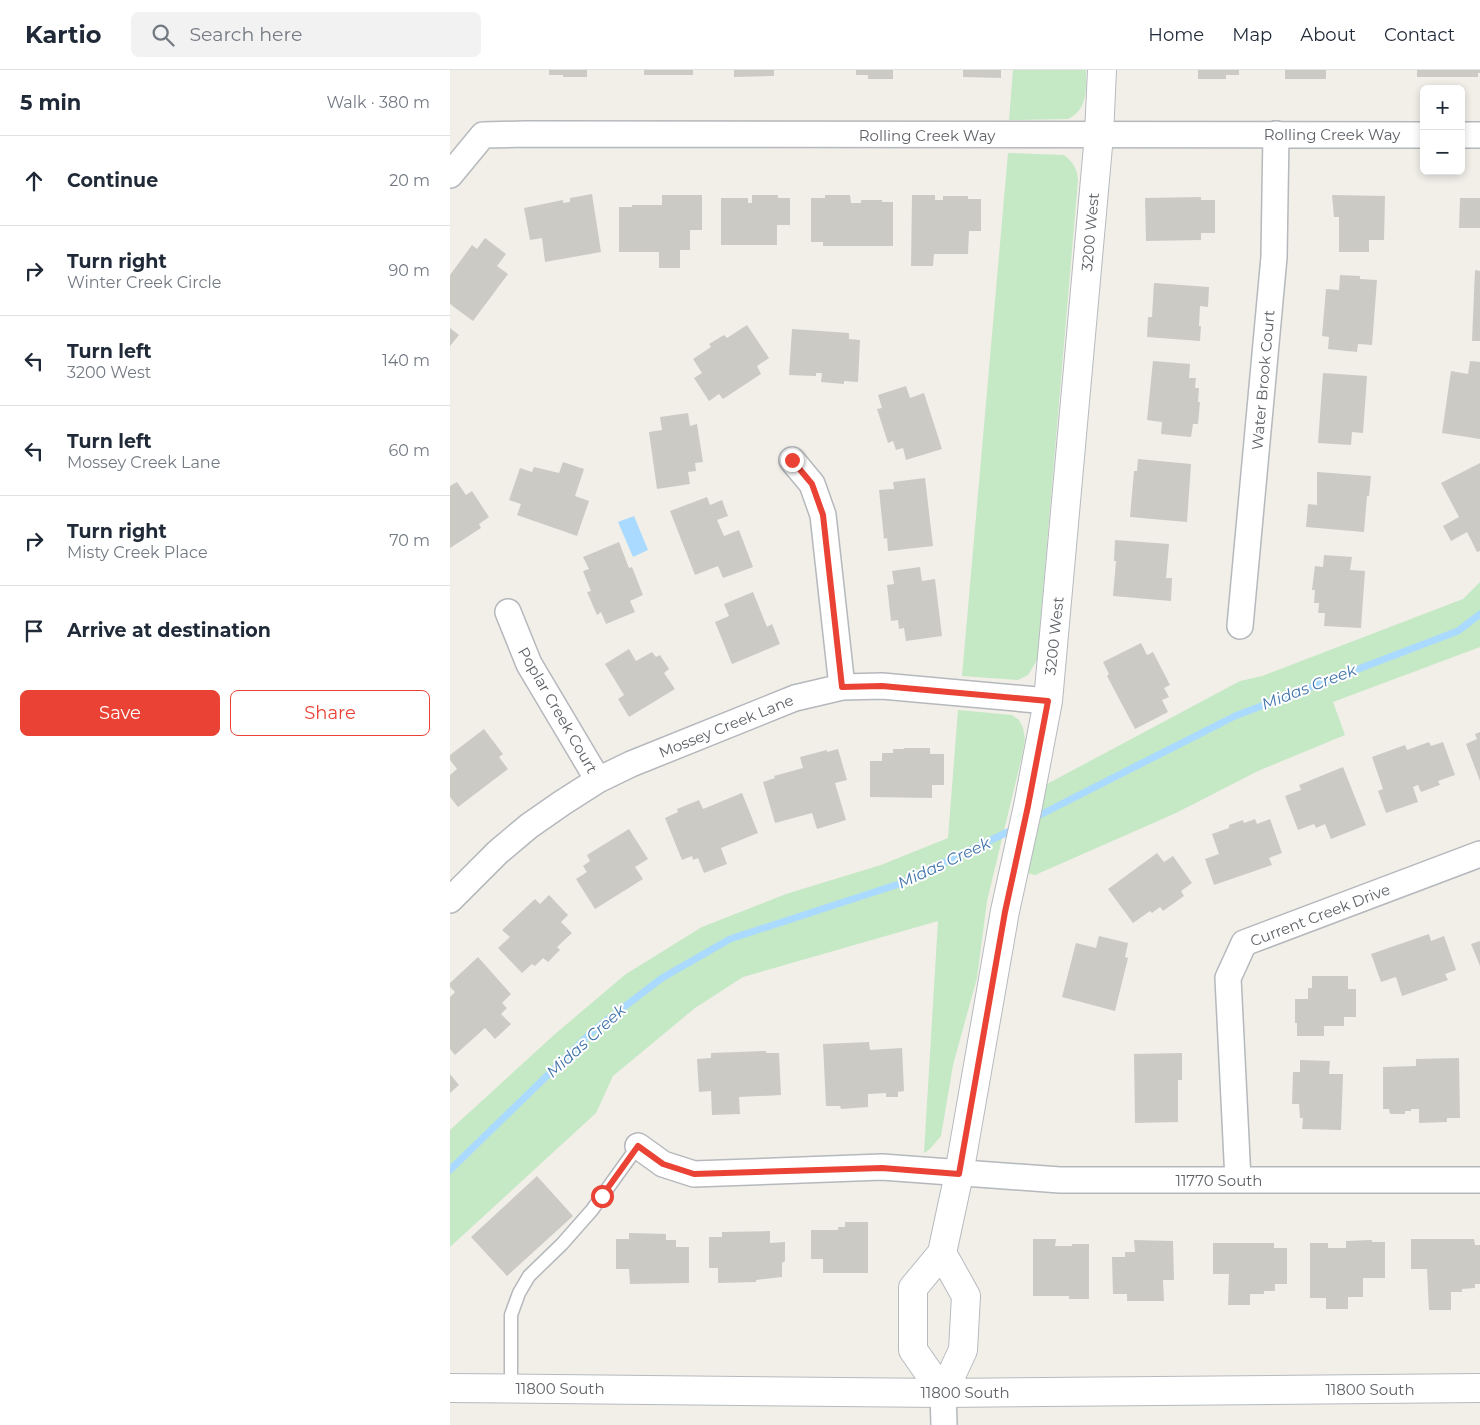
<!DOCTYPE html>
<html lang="en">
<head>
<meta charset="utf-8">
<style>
	:root { --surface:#fff; --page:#f2f2f3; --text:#1f2937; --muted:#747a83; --line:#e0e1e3; --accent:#ea4335 }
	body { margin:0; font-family:Montserrat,sans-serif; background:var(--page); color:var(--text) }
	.controls { position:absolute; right:15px; top:15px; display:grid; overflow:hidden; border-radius:8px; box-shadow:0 2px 8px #0003 }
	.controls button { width:45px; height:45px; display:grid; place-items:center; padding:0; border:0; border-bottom:1px solid var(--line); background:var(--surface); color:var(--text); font:25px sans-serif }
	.stop { position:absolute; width:15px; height:15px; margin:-11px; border:4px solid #ea4335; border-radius:50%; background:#fff }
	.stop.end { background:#ea4335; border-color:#fff; box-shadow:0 1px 5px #0008 }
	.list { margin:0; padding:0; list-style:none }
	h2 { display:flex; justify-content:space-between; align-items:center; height:65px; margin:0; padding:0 20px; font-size:21px }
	h2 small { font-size:16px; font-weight:400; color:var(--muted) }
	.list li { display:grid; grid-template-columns:32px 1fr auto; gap:15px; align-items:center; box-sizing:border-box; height:90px; padding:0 20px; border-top:1px solid var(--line) }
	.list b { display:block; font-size:19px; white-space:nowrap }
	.list p { margin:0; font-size:16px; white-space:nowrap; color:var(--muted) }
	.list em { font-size:16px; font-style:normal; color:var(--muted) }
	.actions { display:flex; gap:10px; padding:15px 20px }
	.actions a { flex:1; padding:11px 0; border:1px solid var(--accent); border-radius:8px; text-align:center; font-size:18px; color:var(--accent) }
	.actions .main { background:var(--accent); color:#fff }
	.icon { flex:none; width:28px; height:28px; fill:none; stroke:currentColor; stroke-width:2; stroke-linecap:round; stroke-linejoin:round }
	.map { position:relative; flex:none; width:1030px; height:1355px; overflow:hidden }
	header { display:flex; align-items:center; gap:30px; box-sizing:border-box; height:70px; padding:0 25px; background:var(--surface); border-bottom:1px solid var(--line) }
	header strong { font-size:24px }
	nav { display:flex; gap:28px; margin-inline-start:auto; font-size:18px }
	.search { width:350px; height:45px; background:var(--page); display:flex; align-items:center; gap:12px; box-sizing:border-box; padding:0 18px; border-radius:8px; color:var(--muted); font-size:19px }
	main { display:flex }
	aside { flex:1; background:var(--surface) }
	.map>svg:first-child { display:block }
</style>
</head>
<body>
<header>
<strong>Kartio</strong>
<div class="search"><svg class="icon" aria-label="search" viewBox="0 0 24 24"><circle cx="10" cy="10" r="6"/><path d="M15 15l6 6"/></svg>Search here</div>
<nav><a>Home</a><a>Map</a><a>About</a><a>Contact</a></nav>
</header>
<main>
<aside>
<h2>5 min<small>Walk · 380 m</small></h2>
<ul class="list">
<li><svg class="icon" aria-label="ahead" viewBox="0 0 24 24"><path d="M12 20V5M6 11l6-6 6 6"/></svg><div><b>Continue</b></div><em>20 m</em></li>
<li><svg class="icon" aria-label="right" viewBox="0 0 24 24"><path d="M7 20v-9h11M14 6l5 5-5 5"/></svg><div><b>Turn right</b><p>Winter Creek Circle</p></div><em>90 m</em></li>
<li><svg class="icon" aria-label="left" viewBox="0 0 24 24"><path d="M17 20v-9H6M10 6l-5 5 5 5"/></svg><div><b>Turn left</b><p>3200 West</p></div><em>140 m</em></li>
<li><svg class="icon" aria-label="left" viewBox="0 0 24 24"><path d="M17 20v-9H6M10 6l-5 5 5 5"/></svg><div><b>Turn left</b><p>Mossey Creek Lane</p></div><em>60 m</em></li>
<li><svg class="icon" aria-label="right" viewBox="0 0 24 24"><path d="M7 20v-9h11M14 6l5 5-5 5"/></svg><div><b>Turn right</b><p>Misty Creek Place</p></div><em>70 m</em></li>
<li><svg class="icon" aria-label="arrive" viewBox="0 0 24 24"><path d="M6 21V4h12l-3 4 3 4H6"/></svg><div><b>Arrive at destination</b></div></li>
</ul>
<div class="actions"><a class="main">Save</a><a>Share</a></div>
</aside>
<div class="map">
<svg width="1030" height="1355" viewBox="0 0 1030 1355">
	<rect width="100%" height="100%" fill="#f1efe8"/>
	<path fill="#c5e8c5" d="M563,0H636C636,20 638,39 618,49L559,50Z
		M558,83L614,85C623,92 627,98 628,110L587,590L578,605L568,610L512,606Z
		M1030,512V577L883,632L895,665L808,701L726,743L585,805L577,803L597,714L790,611L812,606L1013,529Z
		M508,640L562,645L569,650L573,658L575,669L572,686L537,831L527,908L503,995L491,1066L480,1079L474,1083L488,851L293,907L245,938L163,1006L146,1043L0,1177V1060L105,964L176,904L252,857L336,824L431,795L498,768Z"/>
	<path fill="#aadaff" d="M184,446L198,480L183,487L168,452Z"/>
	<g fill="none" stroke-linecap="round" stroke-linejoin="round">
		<path stroke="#aadaff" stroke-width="7" d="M582,749L785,646L1008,561L1030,544
			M0,1100L144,960L212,908L280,869L452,813L566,758"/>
	</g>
	<path fill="#cccac5" d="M99,0H137V7H113V5H99Z
		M194,0H243V5H194Z
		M284,0H324V6L284,7Z
		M406,0H443V9H418V5H406Z
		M513,0H551V8L513,7Z
		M748,0H789V5H776V9H748Z
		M835,0H876V9H835Z
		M967,0H1030V3H1028V7H967Z
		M142,124L151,182L95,192L92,168L80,170L74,138L113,130V133L120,132V128Z
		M212,125H252V160H240V180H230V198H209V182H169V137H182V135H212Z
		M302,125H328V128H340V155H327V175H271V128H298V133H302Z
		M375,125H400L401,133H411V130H432V132H443V176H373V172H361V128H375Z
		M462,125H485V130H493V126H518V129H531V161H519L518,184H484L483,196H461Z
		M882,125L935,126L934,170H919V182H889V147H884Z
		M751,127V130H765V163H751V170L696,171L695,128Z
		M1010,128H1030V158H1009Z
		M35,168L56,184L47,196L58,204L23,251L0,234V205L22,175L27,179Z
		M1025,200L1030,201V271H1022Z
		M890,205L910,206V209L927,210L922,275L908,274L907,282L878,279L879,267L872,266L876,219L889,220Z
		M704,213L759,217L758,237L750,236L749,256H751L750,271L697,267L698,247H702Z
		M297,255L319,288L307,296L311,304L273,329L269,324L259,331L244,308L252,303L243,289L261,277L259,274L274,265L277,268Z
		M0,258L9,265L0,276Z
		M342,259L399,263V269L410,270L408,312L394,311V314L371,312L372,303H366V306L339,305Z
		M703,291L740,294L739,308H746L745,318H749L748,332H750L748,354H743L741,367L711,364L712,352L697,350Z
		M1020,291L1030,292V369L992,363L1001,301L1018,304Z
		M873,303L917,306L913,363L902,362L901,375L868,373Z
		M456,316L460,328L474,323L492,379L456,390L453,378L446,380L443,371L438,373L427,339L432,338L428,325Z
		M238,343L240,356L247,354L253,392L245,393L246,401L238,402L240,414L207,419L199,362L212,360L210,347Z
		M688,389L741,394L737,452L680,447L684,401H687Z
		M113,392L134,399L125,426L139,431L127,466L67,445L71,434L59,430L70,398L82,402L84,397L109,403Z
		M1030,393V481L1027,482L1017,462L1001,471L993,456L1009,447L991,413Z
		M867,402L921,406L919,426H917L914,462L856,457L858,434L867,435Z
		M475,408L483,476L438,481L437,468L434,469L429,420L444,419L443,412Z
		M7,412L16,425L22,421L39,447L29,454L31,458L0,478V416Z
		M257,427L260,435L272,430L278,446L267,450L274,466L289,460L303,497L273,508L268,496L245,505L220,441Z
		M665,470L719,474L716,508H722L721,531L663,526L666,491H664Z
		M169,472L179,498L182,497L193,525L180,531L185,542L156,554L151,542L147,545L137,522L141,521L133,501L139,499L133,487Z
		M874,485L902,487L900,500L915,501L911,558L874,556L875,543H868L869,533H864L865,520H862L865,496L873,497Z
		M470,497L472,511L485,509L492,566L456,571L454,558L449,559L448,550L441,551L437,515L444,514L442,501Z
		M303,522L317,557L322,554L330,574L282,594L265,552L279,546L274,534Z
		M691,573L697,585L703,582L720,615L714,618L719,627L712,630L718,642L685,659L657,606L659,604L653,592Z
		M179,579L186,591L202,582L206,587L210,585L219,599L214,603L225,619L179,647L168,629L174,625L155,594Z
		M34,659L53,684L49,687L58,699L8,737L0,727V705L7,699L0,690V685Z
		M1030,662V711L1016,674L1027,669L1025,664Z
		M979,672L981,676L993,672L1005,705L988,711L990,715L971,722L968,715L963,717L968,732L936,743L928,721L933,719L922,687L955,675L957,680Z
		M454,678H480V684H494V715H482V728L420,727V691H432V683H443V679H454Z
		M388,679L397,710L385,713L396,750L367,759L362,743L325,753L313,712L325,708L324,706L353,698L350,687L377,680V682Z
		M893,697L916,755L881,769L875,754L866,758L864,754L848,760L835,726L851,720L849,715Z
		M292,723L308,763L271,778L277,794L254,803L248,788L243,790L242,786L232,790L215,748L228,742L227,739L249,730L253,739Z
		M805,749L807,754L820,749L832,783L819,788L822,795L764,815L755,789L769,784L762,764L779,758V755L793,750L794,753Z
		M179,759L198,789L185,797L193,809L145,839L126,809L137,802L133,796L140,791L137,785Z
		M707,783L714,792L723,786L742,813L731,821L734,826L713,841L710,837L702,843L700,841L683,853L658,819Z
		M99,825L118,845L111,852L122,863L107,877L110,880L98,892L93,888L85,896L82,894L72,903L48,878L60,867L52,860L85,829L90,834Z
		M979,864L981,871L994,866L1006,900L995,904L998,910L952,926L946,907L931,912L921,884Z
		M649,866L678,873L675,887L678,888L665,941L612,927L626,873L646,878Z
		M1030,871V896L1021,874Z
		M28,887L61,924L52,933L57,938L51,944L61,954L45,969L35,958L5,985L0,979V927L5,922L0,917V913Z
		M862,906H898V919H906V947H894V956H874V966H847V953H845V929H858V918H862Z
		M419,972L420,980L452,978L454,1021L448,1022V1027H436V1023L418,1024V1037L391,1039L390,1036H376L373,974Z
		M316,981V983H329L331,1025L289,1027L290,1044L262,1045L261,1021L249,1022L247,989L261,988V983Z
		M732,983V1010H728V1052L685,1053L684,984Z
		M1009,988L1010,1048H997V1052L969,1053V1039H961V1041H955V1044H940L939,1039H933V997L966,996V989Z
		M850,990L880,991L879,1004H893L891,1060L852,1059L853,1048H850L849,1034H842L843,1002H850Z
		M0,1004L9,1015L0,1023Z
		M87,1106L123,1146L57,1206L21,1167Z
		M395,1152H418V1203H373V1189H361V1160H388V1157H395Z
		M320,1161V1173L335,1172V1191L332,1193V1207L306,1210V1212L268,1213V1198H259V1167H272V1162Z
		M179,1163L216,1164V1170H226V1177H239V1213L180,1214L179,1199H166V1169H179Z
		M583,1169H606L605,1176H622V1174H639V1229H619V1226H583Z
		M961,1169H1024L1025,1175H1030V1214H1025V1218L1012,1219V1222H1001V1240H979L977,1199H961Z
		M684,1170L723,1171L724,1210H713L714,1231H677V1224H663L662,1187H675V1182H685Z
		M922,1170V1172H935V1208H913V1227H898V1239H876V1228H860V1173H878V1178H896V1171Z
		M763,1173H824V1178H837V1214H825V1221H814V1224H800V1235H778L779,1204H763Z"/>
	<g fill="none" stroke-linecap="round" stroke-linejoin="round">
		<g stroke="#b5b8bc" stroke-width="15">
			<path id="lane" d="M61,1318V1245L69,1223L79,1206L112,1174L142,1140L188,1076"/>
		</g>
		<g stroke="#b5b8bc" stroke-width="28">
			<path id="street" d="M1011,65H1030
				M0,105L33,65L76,64L974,65
				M342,390L362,414L373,445L392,617
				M58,542L79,594L148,710
				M790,556L824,187L826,64
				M0,830L48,782L79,756L112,733L148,710L181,694L345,628L392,617L432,616L598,631
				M188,1076L213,1094L244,1104L432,1097L610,1110H1030
				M788,1110L778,908L794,873L1030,784
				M493,1323L494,1355"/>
		</g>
		<g stroke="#b6babf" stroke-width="30">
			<path id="secondary" d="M492,1183L516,1226L513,1280L493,1323L463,1280V1218L492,1183L509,1104L555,841L578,736L598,631L649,65L652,0
				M0,1318L493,1323L1030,1318"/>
		</g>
		<use href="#lane" stroke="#fff" stroke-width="12"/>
		<use href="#street" stroke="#fff" stroke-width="25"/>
		<use href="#secondary" stroke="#fff" stroke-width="28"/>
	</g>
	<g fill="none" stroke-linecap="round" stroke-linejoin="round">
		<path stroke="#ea4335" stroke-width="6" d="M152,1126L188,1076L213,1094L244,1104L432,1098L509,1104L555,842L578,736L598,631L432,616L392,617L373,445L362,414L342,390"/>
	</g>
	<g text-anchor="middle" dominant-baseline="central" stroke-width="4" stroke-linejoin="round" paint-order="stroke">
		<g font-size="15" fill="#5f6368" stroke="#fff">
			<text x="882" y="64">Rolling Creek Way</text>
			<text x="477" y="65">Rolling Creek Way</text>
			<text transform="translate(640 162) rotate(-85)">3200 West</text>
			<text transform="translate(813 310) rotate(-85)">Water Brook Court</text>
			<text transform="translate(604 566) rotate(-84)">3200 West</text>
			<text transform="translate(108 640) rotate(60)">Poplar Creek Court</text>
			<text transform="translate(276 656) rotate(-22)">Mossey Creek Lane</text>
			<text transform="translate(870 845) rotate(-21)">Current Creek Drive</text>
			<text x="769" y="1110">11770 South</text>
			<text x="110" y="1318">11800 South</text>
			<text x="920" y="1319">11800 South</text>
			<text x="515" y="1322">11800 South</text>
		</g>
		<g font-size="16" font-style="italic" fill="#4174aa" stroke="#fff">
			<text transform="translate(859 617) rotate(-21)">Midas Creek</text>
			<text transform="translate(494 793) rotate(-25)">Midas Creek</text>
			<text transform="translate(136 971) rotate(-42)">Midas Creek</text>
		</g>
	</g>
</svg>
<div class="controls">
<button>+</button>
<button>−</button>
</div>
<div class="stop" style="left:152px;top:1126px"></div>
<div class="stop end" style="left:342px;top:390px"></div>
</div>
</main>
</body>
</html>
